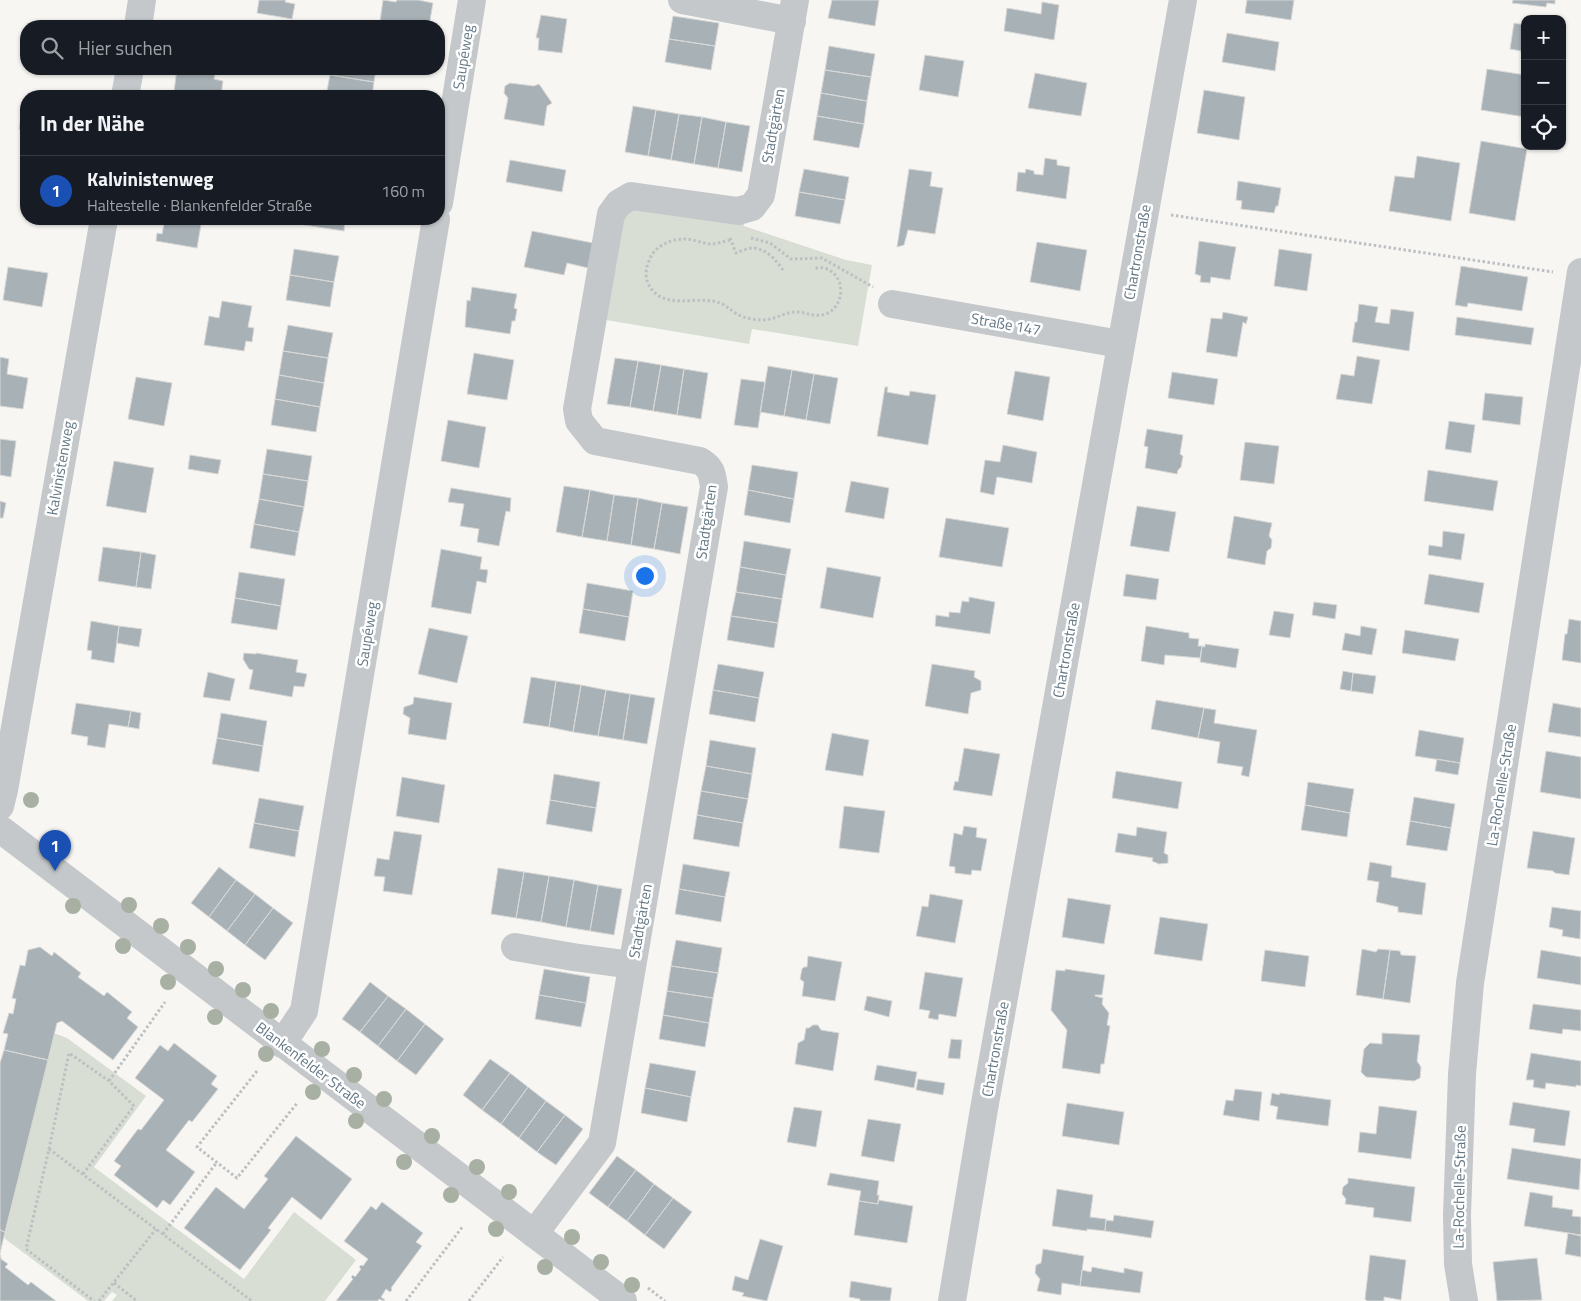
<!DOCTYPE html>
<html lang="de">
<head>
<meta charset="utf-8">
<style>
	:root { --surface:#171b24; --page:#242831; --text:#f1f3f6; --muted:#9ea1a6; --line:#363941; --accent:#e84621 }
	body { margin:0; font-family:"Titillium Web",sans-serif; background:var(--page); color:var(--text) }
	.controls { position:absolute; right:15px; top:15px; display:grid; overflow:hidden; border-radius:10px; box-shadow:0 1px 4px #0004 }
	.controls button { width:45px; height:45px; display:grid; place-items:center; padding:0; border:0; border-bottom:1px solid var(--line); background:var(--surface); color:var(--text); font:25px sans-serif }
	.you { position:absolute; left:644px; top:575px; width:18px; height:18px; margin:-12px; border:4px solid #fff; border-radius:50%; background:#1a73e8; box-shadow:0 0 0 8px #1a73e833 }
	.badge { display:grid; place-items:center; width:32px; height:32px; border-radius:50%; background:var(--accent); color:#fff; font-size:16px; font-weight:700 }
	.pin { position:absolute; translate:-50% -41px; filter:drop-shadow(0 1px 2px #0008) }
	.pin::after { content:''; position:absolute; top:26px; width:18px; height:15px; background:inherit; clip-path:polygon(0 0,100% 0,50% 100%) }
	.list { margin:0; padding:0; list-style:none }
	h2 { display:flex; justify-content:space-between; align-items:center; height:65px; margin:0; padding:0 20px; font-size:21px }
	h2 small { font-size:16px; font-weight:400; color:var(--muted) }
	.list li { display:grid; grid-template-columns:32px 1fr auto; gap:15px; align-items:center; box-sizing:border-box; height:70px; padding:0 20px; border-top:1px solid var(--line) }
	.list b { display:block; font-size:19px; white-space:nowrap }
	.list p { margin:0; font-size:16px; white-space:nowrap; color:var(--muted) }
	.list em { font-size:16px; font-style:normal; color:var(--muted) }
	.icon { flex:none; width:28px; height:28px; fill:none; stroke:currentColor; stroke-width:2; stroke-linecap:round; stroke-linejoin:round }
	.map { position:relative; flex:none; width:1581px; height:1301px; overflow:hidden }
	.search { position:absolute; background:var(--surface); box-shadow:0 1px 4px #0004; left:20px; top:20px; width:425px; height:55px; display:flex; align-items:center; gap:12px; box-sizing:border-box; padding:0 18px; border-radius:20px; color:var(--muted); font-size:19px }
	.panel { position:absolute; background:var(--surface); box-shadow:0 1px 4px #0004; left:20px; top:90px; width:425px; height:135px; border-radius:20px }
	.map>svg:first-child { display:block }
</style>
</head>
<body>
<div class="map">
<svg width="1581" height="1301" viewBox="0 0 1581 1301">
	<rect width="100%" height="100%" fill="#f7f6f3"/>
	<path fill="#d8ded4" d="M636,206L745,217L744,226L846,260L872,265L858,346L752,329L749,344L606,320L622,218Z
		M54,1033L67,1038L146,1096L94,1167L244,1279L294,1212L356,1260L325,1301H112L117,1295L112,1292L104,1301H88L4,1238Z"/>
	<path fill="#a8b1b6" stroke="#d8d8d6" d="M259,0H286L285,2L295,4L292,19L257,13Z
		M383,0L396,2L397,0H418L433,3L429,26H382L383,21H380Z
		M832,0H879L875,26L828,18Z
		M1247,0H1294L1291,20L1245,13Z
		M1513,0H1555V4L1547,3L1546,7L1512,3Z
		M1042,2L1059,5L1054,40L1004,31L1007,8L1041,14Z
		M541,15L567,19L562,53L538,50L539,38H536Z
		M673,16L719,23L715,46L669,39Z
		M1514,23L1525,25V56H1522L1521,51L1510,49Z
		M1227,33L1279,42L1275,71L1222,62Z
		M669,39L715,46L711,70L665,62Z
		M829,46L875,54L871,77L825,70Z
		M925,55L964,61L958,97L919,90Z
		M177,69H216L214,79L223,81L221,96H208L174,91Z
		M331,69H376L374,82L330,75Z
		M1487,69L1525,75V117L1481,110Z
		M825,70L871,77L867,101L821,93Z
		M1035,73L1087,83L1081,116L1028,108Z
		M330,75L374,82L372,96H326Z
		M510,83L534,86L539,84L552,103L547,106L544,126L504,119L508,98L504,93L505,86Z
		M1204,90L1245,97L1239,140L1197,133Z
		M821,93L867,101L864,124L817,116Z
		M633,106L656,110L648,156L625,152Z
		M656,110L679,114L671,160L648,156Z
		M22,113L26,114V130L19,129Z
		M679,114L702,117L694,164L671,160Z
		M817,116L864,124L859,148L813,140Z
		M702,117L726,122L718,168L694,164Z
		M726,122L750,126L742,172L718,168Z
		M1481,141L1527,149L1515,221L1469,213Z
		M1417,156L1460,163L1451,221L1389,211L1395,176L1414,178Z
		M1045,158L1057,160V165L1070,167L1066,199L1016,191L1018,172L1025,173L1026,169L1034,171V174L1043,175Z
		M510,160L566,170L562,192L506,182Z
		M804,169L849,177L845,200L799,192Z
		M909,169L932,172L930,186L943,188L935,234L908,230L904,245L897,247Z
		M1238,181L1281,188L1278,206H1276L1274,213L1241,209L1242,201L1236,200Z
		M799,192L845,200L840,224L795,216Z
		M165,219H202L197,248L156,241L157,233L162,234Z
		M299,219H345L344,231L298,224Z
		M532,231L593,243L588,268L567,263L564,275L524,267Z
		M1199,241L1236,247L1230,280L1211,277L1210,283L1200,282L1201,276L1195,274Z
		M1037,242L1087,250L1080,291L1030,282Z
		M294,249L339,256L334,282L290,275Z
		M1279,249L1312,254L1307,291L1274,286Z
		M1461,266L1528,277L1522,311L1468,303L1467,307L1455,305Z
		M8,267L48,273L42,307L3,300Z
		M290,275L334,282L330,307L286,300Z
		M472,287L517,294L514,308L517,309L515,321H512L510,334L465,327L467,300L470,301Z
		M222,301L252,306L248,327L254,328L252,342L246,341L244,351L204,345L209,316L219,318Z
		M1359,304L1378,307L1375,322L1389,324L1391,309L1414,312L1409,351L1352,342L1355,322H1357Z
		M1223,312L1248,317L1246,324L1243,322L1237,357L1206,352L1211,318L1222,319Z
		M1457,317L1534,328L1531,345L1455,335Z
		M288,325L333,333L328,358L283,351Z
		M283,351L328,358L324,383L279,375Z
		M474,353L514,360L507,400L467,394Z
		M1357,356L1380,360L1372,404L1336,399L1341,374L1354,376Z
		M0,357L9,359L7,374L28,378L23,409L0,406Z
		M615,358L638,361L630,407L607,404Z
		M638,361L661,365L653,411L630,407Z
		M661,365L684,369L677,415L653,411Z
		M768,366L792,370L784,416L760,412Z
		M684,369L708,373L701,419L677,415Z
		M792,370L814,374L806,420L784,416Z
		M1015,371L1050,377L1043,421L1007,414Z
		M1172,372L1218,379L1214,405L1168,398Z
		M814,374L838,378L830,424L806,420Z
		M279,375L324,383L320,407L275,399Z
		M136,377L172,383L164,426L128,419Z
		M741,379L765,382L758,428L734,425Z
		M885,387H888L887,392L909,396L910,391L936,395L928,445L877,436Z
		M1485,393L1523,397L1520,425L1482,420Z
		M275,399L320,407L316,432L271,425Z
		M448,420L486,427L479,468L441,461Z
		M1449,421L1475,425L1471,453L1445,449Z
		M1147,429L1183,435L1180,454L1183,456L1181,467L1178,470L1177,474L1145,468L1148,447L1144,446Z
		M0,439L16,441L11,477L0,475Z
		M1245,442L1279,446L1274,484L1240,480Z
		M1003,445L1037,452L1032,483L997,477L994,495L980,492L985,460L1000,462Z
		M267,449L312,456L308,481L263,474Z
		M190,455L221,460L218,474L188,469Z
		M114,461L154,468L146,513L106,506Z
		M752,465L798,472L794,499L748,490Z
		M1428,470L1498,481L1493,511L1424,501Z
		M263,474L308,481L304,507L259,499Z
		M851,481L889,488L884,519L845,512Z
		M564,486L590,490L582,537L556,532Z
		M451,488L511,498L510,512L506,511L499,546L477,542L479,529L460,526L464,504L448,502Z
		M590,490L614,495L607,541L582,537Z
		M748,490L794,499L790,523L744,515Z
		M614,495L638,498L631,545L607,541Z
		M638,498L662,503L654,549L631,545Z
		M259,499L304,507L299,532L254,524Z
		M0,501L6,503L3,518H0Z
		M662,503L688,507L680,554L654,549Z
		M1137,506L1176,512L1169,552L1130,546Z
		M1234,516L1272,523L1269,536L1272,540L1271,548L1267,551L1265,565L1227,558Z
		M946,518L1009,528L1002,567L939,557Z
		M254,524L299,532L295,556L250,548Z
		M1443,531L1465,534L1461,560L1428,555L1429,545L1442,547Z
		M744,541L791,549L786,575L740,567Z
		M103,547L141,552L136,587L98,581Z
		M441,549L482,557L480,569L488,570L486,583L477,581L471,614L431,607Z
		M141,552L156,555L151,589L136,587Z
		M740,567L786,575L782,599L736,592Z
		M827,567L881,577L873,618L820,608Z
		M239,572L285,579L281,606L235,598Z
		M1126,574L1159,579L1156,600L1123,596Z
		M1429,574L1484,583L1479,613L1424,604Z
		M587,583L633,591L629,617L583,609Z
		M736,592L782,599L778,623L731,616Z
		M969,597L995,602L990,634L935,626L936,615L949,617V612L960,613L962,601L969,602Z
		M235,598L281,606L277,630L231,623Z
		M1314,602L1337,605L1335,619L1312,615Z
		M583,609L629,617L625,641L579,633Z
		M1274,611L1294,614L1290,638L1269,635Z
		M731,616L778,623L774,648L727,640Z
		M1569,619L1581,621V663L1562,660L1565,634H1567Z
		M91,621L119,626L114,663L91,659L92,651L87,650Z
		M119,626L142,629L139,647L117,643Z
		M1146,626L1189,633V638L1199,639L1198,646H1202L1200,658L1165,655L1164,665L1141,661Z
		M1361,626L1377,629L1372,655L1342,650L1345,633L1360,636Z
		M429,628L468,636L457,683L418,674Z
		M1405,630L1459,639L1455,661L1402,653Z
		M1205,644L1239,649L1236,668L1200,662L1202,646L1205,647Z
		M244,653L256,654V653L298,660L296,672L307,674L304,687L294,686L292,697L249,689L253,670L249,669L243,659Z
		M718,664L764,672L759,698L713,690Z
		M932,664L975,671L974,677L981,681V690L971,693L968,714L925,706Z
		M1343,671L1353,673L1351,691L1340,689Z
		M208,672L235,679L230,701L203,697Z
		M1353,673L1376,676L1373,694L1351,691Z
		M531,677L556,681L549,727L523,723Z
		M556,681L581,685L573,732L549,727Z
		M581,685L606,690L598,736L573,732Z
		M606,690L630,694L623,740L598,736Z
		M713,690L759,698L755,722L709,714Z
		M630,694L655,698L647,744L623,740Z
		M414,697L452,703L446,740L408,734L410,718L403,714L404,707L413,704Z
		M1156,700L1204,708L1198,738L1151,729Z
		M76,703L131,711L128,727L109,724L105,748L87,745L88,737L71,734Z
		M1553,703L1581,708V737L1548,732Z
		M1204,708L1216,710L1214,723L1257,730L1249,777L1241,775L1243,767L1217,763L1220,742L1198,738Z
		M131,711L141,713L139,729L128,727Z
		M221,713L267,721L263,746L217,738Z
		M1419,730L1464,738L1460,763L1415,756Z
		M832,733L869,740L863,776L825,770Z
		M217,738L263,746L259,772L212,764Z
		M710,740L756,748L752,774L706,766Z
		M964,748L1000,754L992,796L953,790L955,781L958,782Z
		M1546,751L1581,757V799L1540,792Z
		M1437,759L1460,763L1458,775L1435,771Z
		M706,766L752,774L748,799L701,791Z
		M1116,771L1182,782L1178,809L1112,798Z
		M554,774L600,782L596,808L550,800Z
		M402,777L445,785L439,823L396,816Z
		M1308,782L1354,789L1350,813L1305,805Z
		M701,791L748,799L743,823L697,815Z
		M1414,797L1455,804L1451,828L1410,821Z
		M259,798L304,806L299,831L254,823Z
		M550,800L596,808L592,832L546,824Z
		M1305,805L1350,813L1347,837L1301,830Z
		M844,806L885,811L879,853L839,848Z
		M697,815L743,823L739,847L693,839Z
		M1410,821L1451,828L1447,851L1406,845Z
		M254,823L299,831L295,857L249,848Z
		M964,826L977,828L976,837L987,839L981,871L972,870L971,875L955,873V867L949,866L954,833L962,835Z
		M1137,827L1167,832L1164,853L1168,855V863L1159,864L1152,861L1153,858L1115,852L1118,833L1136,836Z
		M394,831L422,835L412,895L383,891L385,877L374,876L377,858L389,860Z
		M1533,831L1575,838L1569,875L1555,873L1553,871L1527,868Z
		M1370,862L1392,866L1391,877L1426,883L1422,915L1398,912V907L1376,902L1379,882L1367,880Z
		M683,864L730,872L725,897L679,889Z
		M219,867L236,880L209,917L191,903Z
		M498,868L524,872L516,918L491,914Z
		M524,872L549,876L541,922L516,918Z
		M549,876L574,880L566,927L541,922Z
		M236,880L255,894L227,931L209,917Z
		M574,880L598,885L590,931L566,927Z
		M598,885L622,889L614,935L590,931Z
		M679,889L725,897L721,922L675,914Z
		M255,894L273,908L245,945L227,931Z
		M930,894L963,900L955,943L916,936L922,906L928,907Z
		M1068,898L1111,905L1104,944L1062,937Z
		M1552,907L1581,911L1580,939L1562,936L1563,930L1549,927Z
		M273,908L293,923L265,960L245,945Z
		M1160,917L1208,924L1202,961L1154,954Z
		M676,940L722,948L718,973L671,966Z
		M40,947L52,956L54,952L81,973L78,977L104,996L107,992L132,1012L127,1018L138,1027L113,1060L62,1021L57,1023L48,1060L4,1050L8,1034L3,1033L9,1013L13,1014L16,999L12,998L20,965L25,966L28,950Z
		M1362,949L1376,952L1378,949L1390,950L1383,999L1356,995Z
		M1265,950L1309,956L1305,987L1261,981Z
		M1390,950L1400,951L1401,955L1416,956L1410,1003L1383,999Z
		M1541,950L1581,957V985L1537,978Z
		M808,956L842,962L835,1001L802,996L804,982L800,979L802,969L804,967H807Z
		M671,966L718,973L713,998L667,991Z
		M544,969L590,977L586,1003L539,995Z
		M1065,969L1105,975L1102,995H1095V996L1103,998L1102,1004L1109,1013L1107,1025L1110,1026L1104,1064H1101L1100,1074L1062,1068L1067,1030L1051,1010L1056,970L1065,971Z
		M925,972L963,978L956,1017L939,1014L938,1020L928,1018L930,1011L919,1009Z
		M370,982L388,996L360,1032L342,1019Z
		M667,991L713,998L709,1023L663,1015Z
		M539,995L586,1003L581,1027L535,1019Z
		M388,996L406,1009L378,1046L360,1032Z
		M867,996L892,1001L889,1017L864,1010Z
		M1533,1004L1581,1010V1031L1563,1029L1562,1034L1529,1029Z
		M406,1009L425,1024L397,1061L378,1046Z
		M663,1015L709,1023L705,1047L659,1039Z
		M425,1024L444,1039L416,1075L397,1061Z
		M813,1025H818L821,1030L839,1033L833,1071L795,1064L798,1043L804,1040L806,1028H809Z
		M1382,1033L1420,1035L1417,1061L1421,1067L1420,1078L1414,1081L1366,1077L1361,1072L1364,1049L1370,1043L1382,1044Z
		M951,1039L962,1040L960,1059L948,1058Z
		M174,1043L217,1076L211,1084L218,1089L192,1122L189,1120L166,1150L195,1172L170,1205L163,1200L157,1208L114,1175L121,1166L114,1161L138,1129L141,1130L164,1100L135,1078L160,1045L168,1051Z
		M4,1050L48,1060L5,1232L0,1230V1063Z
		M1531,1053L1581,1061V1086L1576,1085V1087L1546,1083L1545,1089L1533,1087L1534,1080H1526Z
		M490,1059L510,1073L482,1110L463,1095Z
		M650,1063L696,1071L691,1097L645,1088Z
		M877,1065L917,1072L914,1088L874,1080Z
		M510,1073L528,1087L501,1124L482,1110Z
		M918,1079L945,1083L943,1095L916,1090Z
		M528,1087L546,1101L519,1138L501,1124Z
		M645,1088L691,1097L687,1122L641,1113Z
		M1235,1089L1262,1092L1259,1121L1223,1115L1226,1100L1233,1101Z
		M1272,1093L1279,1095L1280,1093L1331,1100L1328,1126L1276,1119L1278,1107L1270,1105Z
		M546,1101L565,1115L537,1152L519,1138Z
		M1513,1102L1570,1111L1565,1146L1533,1142L1535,1129L1509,1125Z
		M1067,1103L1124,1112L1119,1145L1062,1136Z
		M1379,1106L1417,1111L1411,1159L1358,1152L1360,1132L1376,1134Z
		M794,1107L822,1111L816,1147L787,1142Z
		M565,1115L583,1129L556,1165L537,1152Z
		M868,1119L901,1124L894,1162L861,1156Z
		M296,1136L352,1179L321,1220L292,1197L268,1228L271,1230L240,1270L184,1228L216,1187L244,1209L268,1179L264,1176Z
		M1512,1148L1581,1159L1579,1190L1507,1179Z
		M617,1156L636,1170L608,1207L589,1193Z
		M636,1170L654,1184L627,1221L608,1207Z
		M830,1173L879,1181L877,1195H879L878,1204L859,1201L861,1191L827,1185Z
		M1348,1178L1415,1187L1411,1222L1373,1217L1374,1208L1345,1204L1346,1199L1342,1194L1343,1187L1348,1183Z
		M654,1184L673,1198L645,1235L627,1221Z
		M1057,1189L1093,1195L1090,1217L1106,1219L1105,1231L1087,1229V1231L1052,1226Z
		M1530,1192L1553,1196L1552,1207L1573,1210L1572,1216L1581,1217V1235L1524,1226Z
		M673,1198L692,1212L664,1249L645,1235Z
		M878,1200L913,1206L907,1243L854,1235L859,1201L878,1204Z
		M382,1202L423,1233L416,1242L422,1246L391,1288L392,1290L390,1292L386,1289L381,1297L385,1300L384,1301L379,1299L378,1301H336L353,1279L351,1277L353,1275L355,1277L361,1269L359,1267L361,1265L363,1266L368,1259L344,1241L371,1206L376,1210Z
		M1114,1215L1154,1221L1151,1238L1105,1231L1106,1220L1113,1221Z
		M0,1230L5,1232L0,1253Z
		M1568,1233L1581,1236V1257L1565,1254Z
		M760,1239L783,1246L767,1301L742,1296L744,1293L732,1290L735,1276L748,1280Z
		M1043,1249L1084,1256L1080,1286L1062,1283L1061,1295L1037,1291L1040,1279L1035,1273L1036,1265L1041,1263Z
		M0,1254L1,1259L8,1264L5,1267L28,1285L31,1282L56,1301H0Z
		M1370,1255L1406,1260L1401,1300L1384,1297V1301H1367L1365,1299Z
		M1537,1258L1542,1300L1497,1301L1493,1262Z
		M1092,1267L1124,1273V1268L1143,1272L1140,1293L1080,1286L1082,1270L1091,1272Z
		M851,1281L892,1288L890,1301H860V1299L849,1297Z"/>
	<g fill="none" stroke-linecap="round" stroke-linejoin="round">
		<path stroke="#bdc0c2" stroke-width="3" stroke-dasharray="2.5 2.5" stroke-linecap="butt" d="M1171,215L1553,272
			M730,238L736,253C741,251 748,248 753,248C767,249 776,260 783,270
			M751,238L770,243L791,259L822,258L873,287
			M730,240C724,241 717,244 711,244C703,244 694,239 685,239C670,239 654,246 649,261C645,270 645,279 650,287C665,310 695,296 717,302C725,304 730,310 737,314C744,318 754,320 762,320C774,320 785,312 796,312C806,312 815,318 826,314C845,306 846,277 827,269C824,267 819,268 815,268
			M257,1071L197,1147L237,1178L298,1102
			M109,1081L165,1002
			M49,1149L252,1301
			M83,1174L134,1106L109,1081L69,1053L49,1149L26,1249L94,1301
			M163,1234L217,1162
			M114,1283L137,1301
			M648,1288L665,1301
			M99,1301L156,1229
			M406,1301L463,1226
			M469,1301L503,1257"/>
		<path stroke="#c4c8cb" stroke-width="28" d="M682,0L792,21
			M138,26L142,0
			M125,96L130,69
			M439,203L472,0
			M892,304L1120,344
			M0,806L4,790L104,219
			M0,829L623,1301
			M515,947L573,957L632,965
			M282,1044L304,1011L436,219
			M534,1234L602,1143L714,487C712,474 712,468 700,461L595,441L579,421L577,409L611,214L619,203L631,196L738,211L752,207L761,195L795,0
			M952,1301L984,1109L1183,0
			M1464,1301L1458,1264L1457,1215L1462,1074L1470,983L1581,272"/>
	</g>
	<g fill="#a7b0a2">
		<circle cx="31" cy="800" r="8"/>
		<circle cx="59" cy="851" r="8"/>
		<circle cx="129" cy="905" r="8"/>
		<circle cx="73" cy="906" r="8"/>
		<circle cx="161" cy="926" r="8"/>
		<circle cx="123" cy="946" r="8"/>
		<circle cx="188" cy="947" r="8"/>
		<circle cx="216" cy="969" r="8"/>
		<circle cx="168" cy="982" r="8"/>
		<circle cx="243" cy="990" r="8"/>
		<circle cx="271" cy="1011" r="8"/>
		<circle cx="215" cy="1017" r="8"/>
		<circle cx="322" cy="1049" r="8"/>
		<circle cx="266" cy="1054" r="8"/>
		<circle cx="354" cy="1075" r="8"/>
		<circle cx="313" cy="1092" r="8"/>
		<circle cx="384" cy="1099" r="8"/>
		<circle cx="356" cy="1121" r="8"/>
		<circle cx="432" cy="1136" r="8"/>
		<circle cx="404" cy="1162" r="8"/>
		<circle cx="477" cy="1167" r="8"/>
		<circle cx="509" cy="1192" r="8"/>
		<circle cx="451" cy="1195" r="8"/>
		<circle cx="496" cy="1229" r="8"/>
		<circle cx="572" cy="1237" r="8"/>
		<circle cx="601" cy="1262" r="8"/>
		<circle cx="545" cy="1267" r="8"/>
		<circle cx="632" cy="1285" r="8"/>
	</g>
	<g text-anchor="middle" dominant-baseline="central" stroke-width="5" stroke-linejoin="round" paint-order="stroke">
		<g font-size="15" fill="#647885" stroke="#fff">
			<text transform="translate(463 57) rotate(-81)">Saupéweg</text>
			<text transform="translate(773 126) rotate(-80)">Stadtgärten</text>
			<text transform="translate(1137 252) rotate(-80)">Chartronstraße</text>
			<text transform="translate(1006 324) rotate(10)">Straße 147</text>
			<text transform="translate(60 468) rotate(-80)">Kalvinistenweg</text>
			<text transform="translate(706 522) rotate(-82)">Stadtgärten</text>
			<text transform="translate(367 634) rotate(-81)">Saupéweg</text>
			<text transform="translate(1066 650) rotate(-80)">Chartronstraße</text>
			<text transform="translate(1501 785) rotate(-81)">La-Rochelle-Straße</text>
			<text transform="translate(640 921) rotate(-80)">Stadtgärten</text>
			<text transform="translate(995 1049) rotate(-80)">Chartronstraße</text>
			<text transform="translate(311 1065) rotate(37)">Blankenfelder Straße</text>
			<text transform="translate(1459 1187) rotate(-89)">La-Rochelle-Straße</text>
		</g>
	</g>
</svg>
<div class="controls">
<button>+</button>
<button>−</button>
<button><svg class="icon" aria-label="locate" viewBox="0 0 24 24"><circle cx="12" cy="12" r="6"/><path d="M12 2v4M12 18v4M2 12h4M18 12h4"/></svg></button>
</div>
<div class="you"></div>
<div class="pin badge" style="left:55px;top:871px;background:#1a4fb4">1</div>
<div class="search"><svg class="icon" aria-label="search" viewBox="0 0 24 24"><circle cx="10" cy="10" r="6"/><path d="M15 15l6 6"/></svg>Hier suchen</div>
<section class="panel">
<h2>In der Nähe<small></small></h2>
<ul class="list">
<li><span class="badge" style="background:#1a4fb4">1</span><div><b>Kalvinistenweg</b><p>Haltestelle · Blankenfelder Straße</p></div><em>160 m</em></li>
</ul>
</section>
</div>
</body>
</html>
